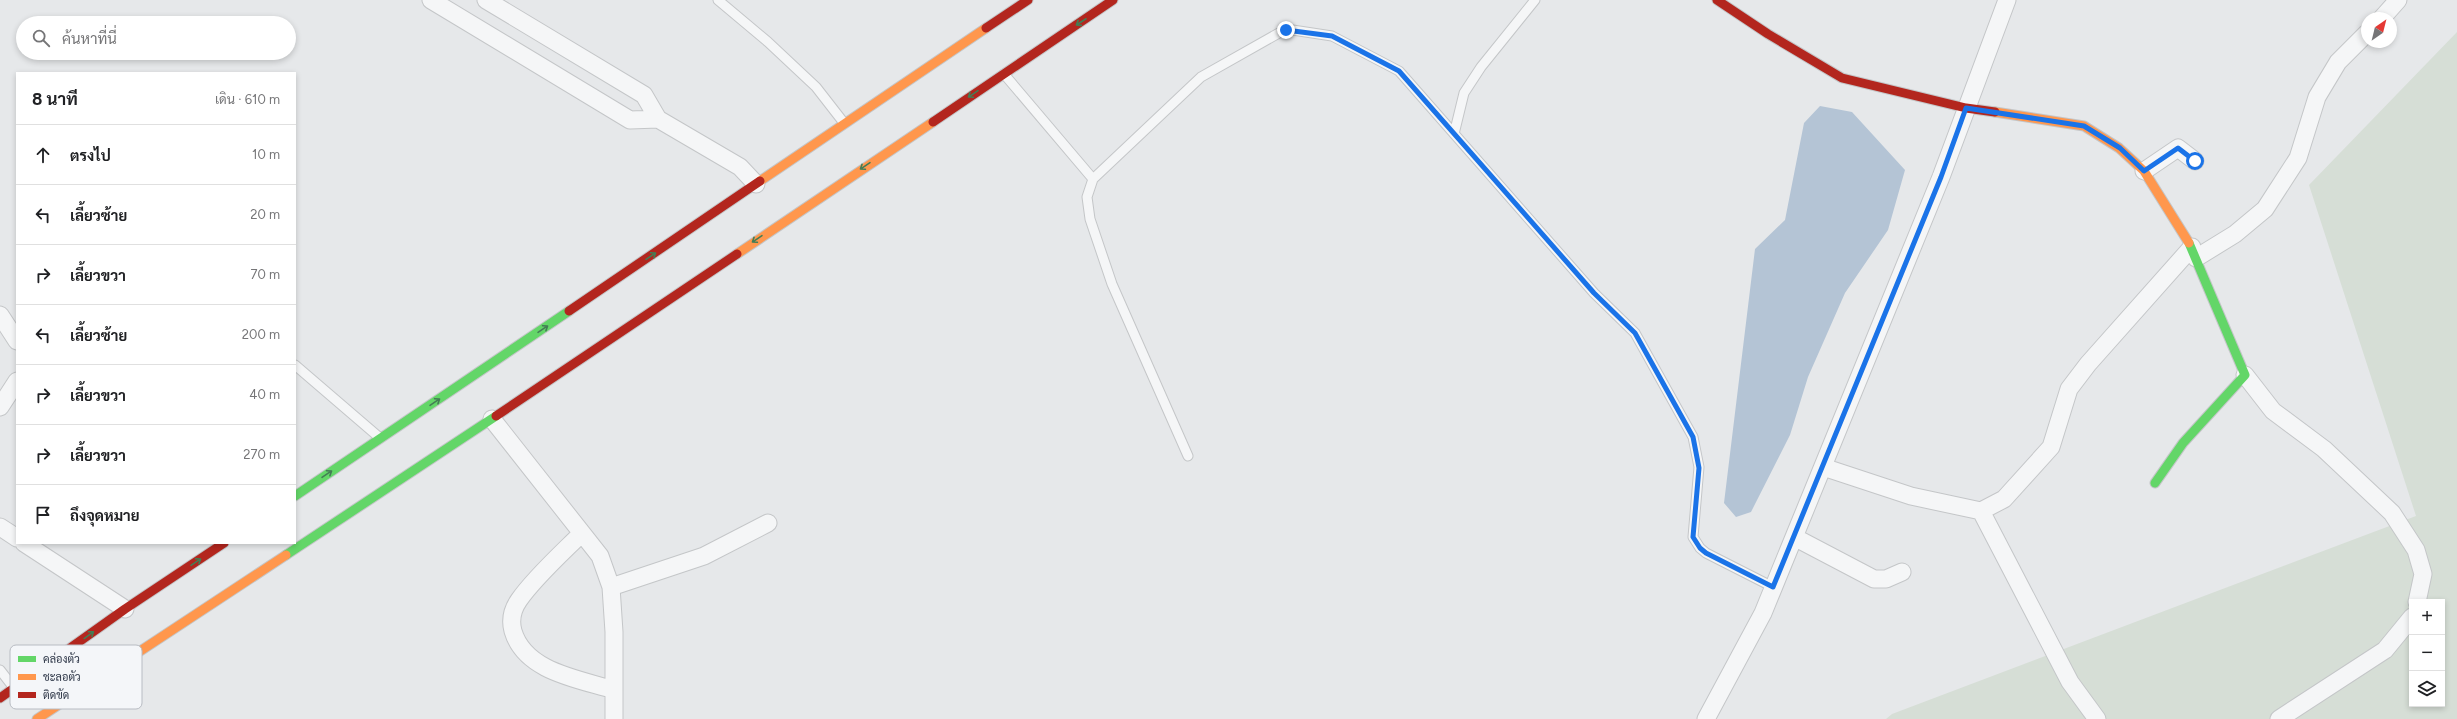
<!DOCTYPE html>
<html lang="th">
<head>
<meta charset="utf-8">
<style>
	:root { --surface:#fff; --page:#f6f6f6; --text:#202124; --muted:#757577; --line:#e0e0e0 }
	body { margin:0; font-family:Figtree,Sarabun,sans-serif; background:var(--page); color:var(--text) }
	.controls { position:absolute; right:12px; bottom:12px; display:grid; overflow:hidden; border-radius:0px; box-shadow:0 2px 6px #0003 }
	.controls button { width:36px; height:36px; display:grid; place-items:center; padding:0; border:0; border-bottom:1px solid var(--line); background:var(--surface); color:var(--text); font:20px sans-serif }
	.compass { position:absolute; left:2361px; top:12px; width:36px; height:36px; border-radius:50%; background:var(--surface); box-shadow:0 2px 6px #0003; rotate:35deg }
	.stop { position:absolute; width:12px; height:12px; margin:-9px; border:3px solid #1a73e8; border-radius:50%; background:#fff }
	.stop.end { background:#1a73e8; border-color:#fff; box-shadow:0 1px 4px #0008 }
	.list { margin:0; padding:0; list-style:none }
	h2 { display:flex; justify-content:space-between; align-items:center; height:52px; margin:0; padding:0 16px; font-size:17px }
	h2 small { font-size:13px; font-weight:400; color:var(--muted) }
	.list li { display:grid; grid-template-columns:26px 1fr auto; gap:12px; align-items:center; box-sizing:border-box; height:60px; padding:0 16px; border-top:1px solid var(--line) }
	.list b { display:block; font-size:15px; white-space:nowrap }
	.list em { font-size:13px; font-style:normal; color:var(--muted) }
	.icon { flex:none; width:22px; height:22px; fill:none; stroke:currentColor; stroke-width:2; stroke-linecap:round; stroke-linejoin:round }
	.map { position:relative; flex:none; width:2457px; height:719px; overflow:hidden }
	.search { position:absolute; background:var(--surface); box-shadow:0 2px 6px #0003; left:16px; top:16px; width:280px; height:44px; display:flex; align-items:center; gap:10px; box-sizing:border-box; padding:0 14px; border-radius:22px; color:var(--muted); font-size:15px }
	.panel { position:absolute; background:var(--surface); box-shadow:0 2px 6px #0003; left:16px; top:72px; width:280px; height:472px; border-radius:0px }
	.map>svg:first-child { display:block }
</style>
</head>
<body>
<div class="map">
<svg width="2457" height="719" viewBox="0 0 2457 719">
	<rect width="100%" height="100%" fill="#e6e8ea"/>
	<path fill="#d6ded6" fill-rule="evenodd" d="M2457,32V719H1886L1892,714L2416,516L2309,185ZM2412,602H2442V704H2412Z"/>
	<path fill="#b4c4d5" d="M1820,106L1852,112L1905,170L1888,230L1845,293L1808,377L1790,435L1751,512L1736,517L1724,503L1755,249L1785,220L1804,123Z"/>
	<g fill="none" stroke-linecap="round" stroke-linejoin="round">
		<g stroke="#c4c6c8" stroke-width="11">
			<path id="lane" d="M718,0L768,42L816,87L844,123
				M1004,74L1093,179
				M1454,134L1464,93L1481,67L1535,0
				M295,365L380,438
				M1188,456L1112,284L1090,219L1087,197L1093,179L1201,77L1286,29L1332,36L1399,71L1594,293L1635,333L1693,437L1699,467L1693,537L1700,548L1706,553L1773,587
				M0,670L14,688"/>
		</g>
		<g stroke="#c4c6c8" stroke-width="19">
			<path id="street" d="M431,0L630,120L658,119
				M486,0L644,95L658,119L740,167L756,184
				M2382,18L2398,0
				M2144,171L2178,148L2195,161
				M2196,258L2235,234L2265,209L2298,158L2317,97L2338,62L2367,33
				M0,315L17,341
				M2245,375L2273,411L2324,449L2392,513L2416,550L2423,574L2417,602
				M0,407L17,381
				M492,419L600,556L611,587L614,632V719
				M1823,467L1911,496L1981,511L2004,499L2051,447L2069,389L2088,364L2192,247
				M1981,511L2070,682L2097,719
				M0,527L17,538
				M582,533C562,553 535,577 519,600C512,610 510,620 513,631C525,672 579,679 614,690
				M1794,537L1874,579H1886L1902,572
				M24,543L125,609
				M611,587L704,556L768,523
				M1706,719L1763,613L1941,177L2007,0
				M2279,719L2385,650L2412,617"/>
		</g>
		<g stroke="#c4c6c8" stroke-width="11">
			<path id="fast" d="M2155,483L2183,443L2245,375L2189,243
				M295,496L569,311
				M286,555L496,416"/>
		</g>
		<g stroke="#c4c6c8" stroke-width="11">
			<path id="slow" d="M1995,112L2084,126L2119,148L2144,171L2189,243
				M760,181L986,28
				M737,254L933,122
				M34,675L56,706
				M37,719L286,555"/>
		</g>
		<g stroke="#c4c6c8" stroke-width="11">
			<path id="jam" d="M1717,0L1768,34L1842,78L1966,108L1995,112
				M986,28L1028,0
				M933,122L1113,0
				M569,311L760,181
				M496,416L737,254
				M0,698L125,609L224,543"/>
		</g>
		<use href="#lane" stroke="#f5f6f7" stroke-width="9"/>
		<use href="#street" stroke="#f5f6f7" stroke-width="17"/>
		<use href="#fast" stroke="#63d668" stroke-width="9"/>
		<use href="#slow" stroke="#ff974d" stroke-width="9"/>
		<use href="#jam" stroke="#b3261e" stroke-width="9"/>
	</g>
	<defs><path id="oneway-shaft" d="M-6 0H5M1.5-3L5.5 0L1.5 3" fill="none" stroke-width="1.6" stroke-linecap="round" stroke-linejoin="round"/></defs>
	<g stroke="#447d55">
		<use href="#oneway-shaft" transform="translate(1081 22) rotate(147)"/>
		<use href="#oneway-shaft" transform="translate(973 94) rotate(146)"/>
		<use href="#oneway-shaft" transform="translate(865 166) rotate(146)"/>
		<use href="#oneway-shaft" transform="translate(757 239) rotate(146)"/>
		<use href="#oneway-shaft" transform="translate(651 256) rotate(-34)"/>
		<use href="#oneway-shaft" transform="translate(543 329) rotate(-34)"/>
		<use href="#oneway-shaft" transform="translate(435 402) rotate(-34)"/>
		<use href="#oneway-shaft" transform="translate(327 474) rotate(-34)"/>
		<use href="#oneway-shaft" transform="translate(196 562) rotate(-34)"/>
		<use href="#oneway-shaft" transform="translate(89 635) rotate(-36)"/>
	</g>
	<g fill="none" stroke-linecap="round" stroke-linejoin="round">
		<path stroke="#1a73e8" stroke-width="5" d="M1286,30L1332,36L1399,71L1594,293L1635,333L1693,437L1699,468L1693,537L1700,548L1706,553L1773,587L1941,177L1966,108L2084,126L2120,148L2144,171L2178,148L2195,161"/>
	</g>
	<rect x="10" y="645" width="132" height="64" rx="6" fill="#f4f6f9" stroke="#b8bcc3" stroke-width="1"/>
	<rect x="18" y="656" width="18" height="6" fill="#63d668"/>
	<rect x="18" y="674" width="18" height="6" fill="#ff974d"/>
	<rect x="18" y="692" width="18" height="6" fill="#b3261e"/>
	<g font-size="11" fill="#2b3445">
		<text x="43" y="663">คล่องตัว</text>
		<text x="43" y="681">ชะลอตัว</text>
		<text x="43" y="699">ติดขัด</text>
	</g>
</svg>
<div class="controls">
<button>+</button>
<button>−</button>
<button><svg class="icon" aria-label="layers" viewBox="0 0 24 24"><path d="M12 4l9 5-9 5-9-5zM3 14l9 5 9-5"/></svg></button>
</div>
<svg class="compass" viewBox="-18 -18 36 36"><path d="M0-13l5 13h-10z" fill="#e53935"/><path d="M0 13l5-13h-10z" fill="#757577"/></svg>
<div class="stop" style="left:2195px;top:161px"></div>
<div class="stop end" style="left:1286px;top:30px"></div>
<div class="search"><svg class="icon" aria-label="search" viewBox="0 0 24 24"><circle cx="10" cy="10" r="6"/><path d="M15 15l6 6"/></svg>ค้นหาที่นี่</div>
<section class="panel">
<h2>8 นาที<small>เดิน · 610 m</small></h2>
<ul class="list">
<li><svg class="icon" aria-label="ahead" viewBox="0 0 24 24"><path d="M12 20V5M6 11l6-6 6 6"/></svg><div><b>ตรงไป</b></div><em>10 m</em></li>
<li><svg class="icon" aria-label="left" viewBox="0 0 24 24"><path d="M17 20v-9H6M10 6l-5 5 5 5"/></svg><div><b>เลี้ยวซ้าย</b></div><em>20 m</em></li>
<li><svg class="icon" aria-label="right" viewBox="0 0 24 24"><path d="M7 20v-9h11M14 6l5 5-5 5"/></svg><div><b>เลี้ยวขวา</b></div><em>70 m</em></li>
<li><svg class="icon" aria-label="left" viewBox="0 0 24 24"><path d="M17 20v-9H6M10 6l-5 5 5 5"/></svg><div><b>เลี้ยวซ้าย</b></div><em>200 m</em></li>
<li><svg class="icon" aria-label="right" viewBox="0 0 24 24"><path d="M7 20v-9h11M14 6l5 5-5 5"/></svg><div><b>เลี้ยวขวา</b></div><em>40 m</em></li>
<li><svg class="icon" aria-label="right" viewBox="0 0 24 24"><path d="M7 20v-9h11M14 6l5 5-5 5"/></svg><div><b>เลี้ยวขวา</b></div><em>270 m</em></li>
<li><svg class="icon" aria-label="arrive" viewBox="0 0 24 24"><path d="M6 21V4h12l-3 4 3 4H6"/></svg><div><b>ถึงจุดหมาย</b></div></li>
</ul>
</section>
</div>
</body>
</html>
